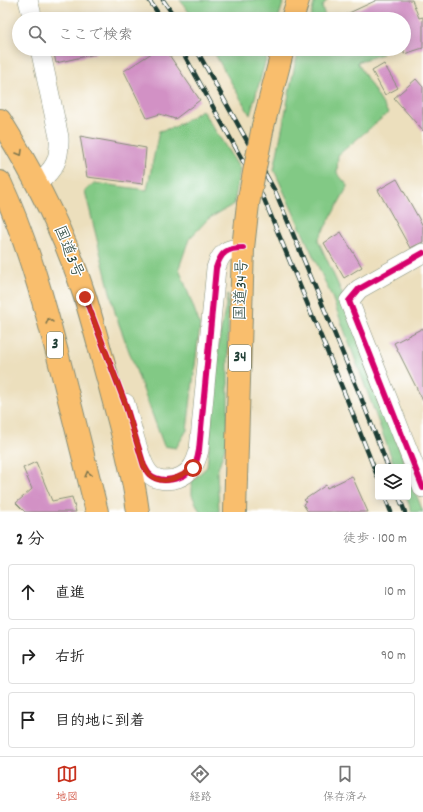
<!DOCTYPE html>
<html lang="ja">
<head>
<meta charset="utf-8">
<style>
	:root { --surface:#fff; --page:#f2f2f2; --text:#222; --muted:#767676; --line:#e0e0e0; --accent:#c8321e }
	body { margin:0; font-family:Dekko,"Klee One",sans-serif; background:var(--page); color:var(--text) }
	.controls { position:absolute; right:12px; bottom:12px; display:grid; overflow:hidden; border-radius:4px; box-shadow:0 2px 10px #0003 }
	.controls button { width:36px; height:36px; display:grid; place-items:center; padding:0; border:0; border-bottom:1px solid var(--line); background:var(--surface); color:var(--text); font:20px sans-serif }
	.stop { position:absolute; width:12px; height:12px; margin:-9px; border:3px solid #c8321e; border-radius:50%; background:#fff }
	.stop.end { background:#c8321e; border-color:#fff; box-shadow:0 1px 4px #0008 }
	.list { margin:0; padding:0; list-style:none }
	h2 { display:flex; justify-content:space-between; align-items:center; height:52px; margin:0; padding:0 16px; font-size:17px }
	h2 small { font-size:13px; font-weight:400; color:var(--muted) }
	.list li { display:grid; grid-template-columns:26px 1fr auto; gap:12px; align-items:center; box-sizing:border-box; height:56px; margin:0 8px 8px; padding:0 8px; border:1px solid var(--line); border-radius:4px }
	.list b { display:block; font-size:15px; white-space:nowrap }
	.list em { font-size:13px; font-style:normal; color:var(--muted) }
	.icon { flex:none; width:22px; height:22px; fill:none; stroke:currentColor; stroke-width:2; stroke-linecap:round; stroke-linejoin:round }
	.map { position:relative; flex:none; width:423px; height:512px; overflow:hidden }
	.search { position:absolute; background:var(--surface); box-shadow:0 2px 10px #0003; left:12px; right:12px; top:12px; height:44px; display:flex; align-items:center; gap:10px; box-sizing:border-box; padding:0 14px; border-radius:22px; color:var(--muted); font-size:15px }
	.sheet { height:244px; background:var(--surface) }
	nav { display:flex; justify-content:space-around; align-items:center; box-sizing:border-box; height:56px; border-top:1px solid var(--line); background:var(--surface); font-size:11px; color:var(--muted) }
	nav a { display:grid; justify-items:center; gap:2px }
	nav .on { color:var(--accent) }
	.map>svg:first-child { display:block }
</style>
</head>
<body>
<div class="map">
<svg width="423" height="512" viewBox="0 0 423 512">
	<rect width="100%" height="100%" fill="#fff"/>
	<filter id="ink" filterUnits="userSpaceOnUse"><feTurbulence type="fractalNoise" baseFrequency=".025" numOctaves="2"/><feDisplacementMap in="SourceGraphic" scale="8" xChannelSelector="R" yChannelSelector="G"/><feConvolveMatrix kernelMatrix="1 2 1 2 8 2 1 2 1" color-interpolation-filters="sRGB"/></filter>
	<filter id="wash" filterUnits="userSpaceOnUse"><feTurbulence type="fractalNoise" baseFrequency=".012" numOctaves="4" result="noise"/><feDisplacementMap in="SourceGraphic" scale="16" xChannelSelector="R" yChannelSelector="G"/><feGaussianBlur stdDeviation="0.9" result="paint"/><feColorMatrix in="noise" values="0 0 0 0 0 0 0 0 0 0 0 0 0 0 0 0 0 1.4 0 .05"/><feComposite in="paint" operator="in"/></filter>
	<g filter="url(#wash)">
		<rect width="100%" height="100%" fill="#ecdfbd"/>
		<path fill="#82c985" stroke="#50835c" d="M180,0H284L278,19H194Z
			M315,0H327L322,7L326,19H310Z
			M212,49H269L250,115Z
			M300,49H338L339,51L343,49H379L382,54L357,62L388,113L338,155L337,173L348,186L318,240L341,291L406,467H395L332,297L274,170L295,64Z
			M202,110L240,169L234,204L208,219L189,239L179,268L200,325L187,430L176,448L164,446L116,316L85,191L94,183L147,190L159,131L175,127Z
			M228,294V438L217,472L219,512H200L192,495V481L207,467L219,341Z
			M408,473L423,512H412L406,497H408Z"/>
		<g id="blocks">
			<path fill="#d291c5" d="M377,0H412L419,18L423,17V48L404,54V19H336Z
				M53,49H94L95,54L56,63Z
				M158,49H165L200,100L175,119L160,114L147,118L124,71Z
				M384,64L398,88L385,95L372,71Z
				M416,79L423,87V131L394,98Z
				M80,136L146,148L143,184L87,177Z
				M397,179L423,226V242L410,248L378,190Z
				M341,232L362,267L344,278L324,243Z
				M423,328V401L394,343Z
				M36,462L52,501L72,497L76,512H25L16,503L32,489L23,468Z
				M352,476L368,512H308L303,504L306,502L304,500L326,485L327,488Z"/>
		</g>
	</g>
	<g filter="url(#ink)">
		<use href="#blocks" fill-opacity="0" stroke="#868e78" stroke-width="1"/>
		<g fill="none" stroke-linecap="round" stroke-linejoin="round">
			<g stroke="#868e78" stroke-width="20">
				<path id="minor" d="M28,0L33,19
					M38,183C55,168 60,160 59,137L40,49
					M423,253L359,289L349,301L423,488
					M125,403C130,419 139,462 149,473C155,481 169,481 178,478C191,473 196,463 199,450L216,268C221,252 227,248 243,248"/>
			</g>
			<g stroke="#868e78" stroke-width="24">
				<path id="highway" d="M292,19L298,0
					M0,120C35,176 65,234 85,297C93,323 100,350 107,376C119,421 132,466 138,512
					M263,126L283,49
					M0,182C24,233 40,287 54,341C69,398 83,455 97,512
					M235,512L243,248L248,204"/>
			</g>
			<use href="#minor" stroke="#fff" stroke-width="19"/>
			<use href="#highway" stroke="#f9be6d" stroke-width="22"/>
			<g stroke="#1f3d34" stroke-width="4.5">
				<path id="rail" d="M149,0L162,19
					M163,0L176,19
					M181,49L264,199L346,397L378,478
					M196,49L276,193L360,395L388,467
					M385,497L391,512
					M399,497L405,512"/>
			</g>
			<use href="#rail" stroke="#fff" stroke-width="3" stroke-dasharray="9" stroke-linecap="butt"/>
			<g stroke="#868e78" stroke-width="24" stroke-linecap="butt">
				<path id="highway-bridge" d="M248,204L263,126"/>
			</g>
			<use href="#highway-bridge" stroke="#f9be6d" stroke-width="22"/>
			<g stroke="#fff" stroke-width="8">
				<path id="cycleway" d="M423,253L359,289L349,301L423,488
					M85,297L125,403L144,466C146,469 147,472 149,474C161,485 184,479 193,468C197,463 198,456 199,450L216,268C221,252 227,248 243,248"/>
			</g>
			<use href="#cycleway" stroke="#d6006c" stroke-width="6"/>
		</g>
		<defs><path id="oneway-chevron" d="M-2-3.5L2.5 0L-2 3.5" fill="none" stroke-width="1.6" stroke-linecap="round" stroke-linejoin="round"/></defs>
		<g stroke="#81774e">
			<use href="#oneway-chevron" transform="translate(20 153) rotate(60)"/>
			<use href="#oneway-chevron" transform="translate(49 321) rotate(-106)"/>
			<use href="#oneway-chevron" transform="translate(88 474) rotate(-104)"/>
		</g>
	</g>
	<g fill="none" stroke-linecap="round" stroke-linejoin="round" filter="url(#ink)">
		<path stroke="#c8321e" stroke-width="5" d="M85,297L125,403L144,466C146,469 147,472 149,474C162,487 181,477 193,468"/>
	</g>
	<g text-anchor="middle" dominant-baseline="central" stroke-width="3" stroke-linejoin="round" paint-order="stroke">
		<g fill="#fff" stroke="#627771" stroke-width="1">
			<rect x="47" y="332" width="16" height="26" rx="3"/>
			<rect x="229" y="345" width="22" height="26" rx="3"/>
		</g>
		<g font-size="15" font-weight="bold" fill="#1f3d34">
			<text x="55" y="345">3</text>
			<text x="240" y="358">34</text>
		</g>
		<g font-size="16" fill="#1f3d34" stroke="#fff">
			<text transform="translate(68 252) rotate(68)">国道3号</text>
			<text transform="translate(242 290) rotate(-88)">国道34号</text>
		</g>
	</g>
</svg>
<div class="controls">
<button><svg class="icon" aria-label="layers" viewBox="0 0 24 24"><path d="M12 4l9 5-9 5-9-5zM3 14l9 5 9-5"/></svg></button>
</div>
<div class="stop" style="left:193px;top:468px"></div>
<div class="stop end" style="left:85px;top:297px"></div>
<div class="search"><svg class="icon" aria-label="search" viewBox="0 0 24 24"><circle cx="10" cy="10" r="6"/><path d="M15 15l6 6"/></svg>ここで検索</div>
</div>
<section class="sheet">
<h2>2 分<small>徒歩 · 100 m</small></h2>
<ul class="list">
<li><svg class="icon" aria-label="ahead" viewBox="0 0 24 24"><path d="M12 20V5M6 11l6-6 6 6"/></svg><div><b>直進</b></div><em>10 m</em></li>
<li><svg class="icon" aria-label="right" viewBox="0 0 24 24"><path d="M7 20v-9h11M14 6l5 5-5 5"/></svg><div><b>右折</b></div><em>90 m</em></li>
<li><svg class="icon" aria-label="arrive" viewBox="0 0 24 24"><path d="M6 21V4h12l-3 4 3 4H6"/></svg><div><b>目的地に到着</b></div></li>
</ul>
</section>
<nav>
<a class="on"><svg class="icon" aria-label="map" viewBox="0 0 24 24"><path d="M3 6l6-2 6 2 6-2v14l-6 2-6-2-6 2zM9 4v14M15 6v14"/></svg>地図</a>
<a><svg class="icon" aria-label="directions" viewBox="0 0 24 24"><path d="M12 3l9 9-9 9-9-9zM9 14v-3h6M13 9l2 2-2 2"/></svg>経路</a>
<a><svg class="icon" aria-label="saved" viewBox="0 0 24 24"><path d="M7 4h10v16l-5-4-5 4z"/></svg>保存済み</a>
</nav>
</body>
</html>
